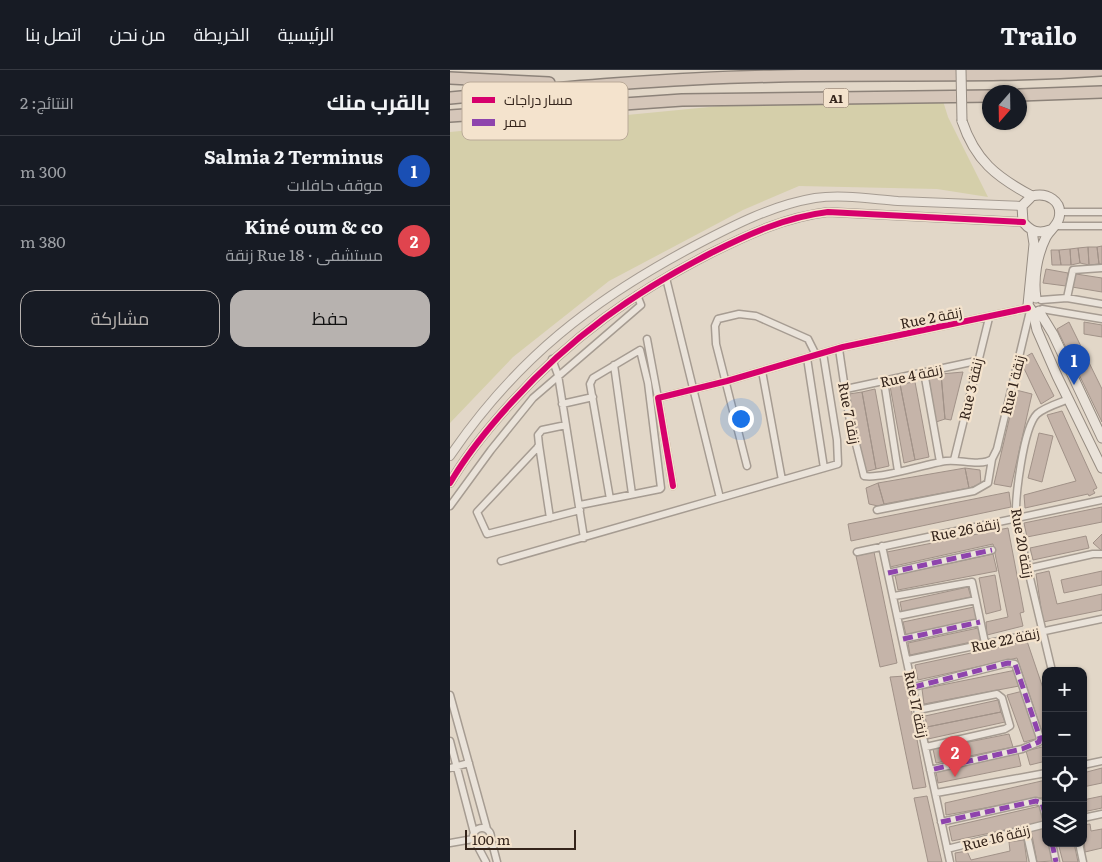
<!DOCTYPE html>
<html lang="ar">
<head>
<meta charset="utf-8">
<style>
	:root { --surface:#171b24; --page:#242831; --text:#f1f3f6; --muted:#9ea1a6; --line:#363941; --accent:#b7b2af }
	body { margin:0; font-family:Literata,Cairo,serif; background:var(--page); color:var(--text); direction:rtl }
	.controls { position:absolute; right:15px; bottom:15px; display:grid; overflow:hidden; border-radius:10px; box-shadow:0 1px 4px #0004 }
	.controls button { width:45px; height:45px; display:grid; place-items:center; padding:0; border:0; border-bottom:1px solid var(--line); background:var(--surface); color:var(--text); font:25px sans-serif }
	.compass { position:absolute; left:532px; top:15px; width:45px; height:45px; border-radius:50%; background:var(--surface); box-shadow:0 1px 4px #0004; rotate:200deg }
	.scale { position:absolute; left:15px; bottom:12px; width:111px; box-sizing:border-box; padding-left:5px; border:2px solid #34241b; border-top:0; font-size:14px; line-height:18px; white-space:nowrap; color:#34241b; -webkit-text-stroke:4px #f4e3cd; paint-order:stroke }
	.you { position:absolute; left:290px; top:348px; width:18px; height:18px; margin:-12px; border:4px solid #fff; border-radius:50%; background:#1a73e8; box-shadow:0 0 0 8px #1a73e833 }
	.badge { display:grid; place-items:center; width:32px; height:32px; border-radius:50%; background:var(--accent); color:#fff; font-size:16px; font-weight:700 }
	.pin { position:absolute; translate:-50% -41px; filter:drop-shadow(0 1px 2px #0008) }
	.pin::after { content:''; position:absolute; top:26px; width:18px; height:15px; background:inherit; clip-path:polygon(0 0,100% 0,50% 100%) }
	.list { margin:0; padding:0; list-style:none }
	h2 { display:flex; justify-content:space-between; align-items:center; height:65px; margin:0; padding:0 20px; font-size:21px }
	h2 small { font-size:16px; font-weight:400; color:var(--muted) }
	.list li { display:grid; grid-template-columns:32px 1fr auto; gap:15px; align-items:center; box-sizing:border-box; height:70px; padding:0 20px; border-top:1px solid var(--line) }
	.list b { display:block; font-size:19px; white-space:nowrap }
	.list p { margin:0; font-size:16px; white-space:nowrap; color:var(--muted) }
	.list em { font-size:16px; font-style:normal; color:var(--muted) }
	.actions { display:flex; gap:10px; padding:15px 20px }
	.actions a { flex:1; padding:11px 0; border:1px solid var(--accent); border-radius:15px; text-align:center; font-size:18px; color:var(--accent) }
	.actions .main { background:var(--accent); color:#111 }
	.icon { flex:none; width:28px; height:28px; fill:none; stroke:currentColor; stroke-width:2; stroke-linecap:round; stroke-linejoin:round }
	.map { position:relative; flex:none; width:652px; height:792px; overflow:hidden; direction:ltr }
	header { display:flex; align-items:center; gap:30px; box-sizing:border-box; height:70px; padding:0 25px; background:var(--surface); border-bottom:1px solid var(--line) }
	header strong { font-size:24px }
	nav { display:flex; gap:28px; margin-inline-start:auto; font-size:18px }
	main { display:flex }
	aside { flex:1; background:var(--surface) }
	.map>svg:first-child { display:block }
</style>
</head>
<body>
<header>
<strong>Trailo</strong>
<nav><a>الرئيسية</a><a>الخريطة</a><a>من نحن</a><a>اتصل بنا</a></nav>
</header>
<main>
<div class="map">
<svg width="652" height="792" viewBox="0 0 652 792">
	<rect width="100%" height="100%" fill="#e2d7c8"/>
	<path fill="#d5cfaa" d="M493,31L498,47L538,127L487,119L349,116L293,140L159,211L63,287L0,353V62L270,36Z"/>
	<path fill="#c5b4a9" stroke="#a19288" d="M652,176V194H649L647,177Z
		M638,177H647L649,194L639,195Z
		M638,177L639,195L630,193L628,178Z
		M628,178L630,193L621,195L620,179Z
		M620,179L621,195H611L609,180Z
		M601,180H609L611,195H602Z
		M596,199L618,203L616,216L593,213Z
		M626,204L652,208V222L622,217Z
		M619,252L652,319V352L607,259Z
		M634,252L652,255V267L634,264Z
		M582,283L604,326L591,334L570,290Z
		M513,302L501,350L495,349L491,304Z
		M491,304L495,349L486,352L479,309Z
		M465,312L479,387L465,390L450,314Z
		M450,314L465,390L454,393L440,316Z
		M425,319L439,396L426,399L412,322Z
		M566,320L582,324L561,417L544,414Z
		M412,322L426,399L414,402L399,324Z
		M612,341L647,418L643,420L645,423L639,426L638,424L575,438L574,425L626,411L597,345Z
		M589,363L603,366L592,412L578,408Z
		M515,398L519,418L434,434L428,413Z
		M515,398L530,400L531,414L519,418Z
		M428,413L434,434L428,436L419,434L416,418Z
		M559,422L561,437L401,471L398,454Z
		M652,437V452L577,467L574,453Z
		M558,458L574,542L570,543L573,556L537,565L536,552L558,547L543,474L440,497L437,482Z
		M652,464V481L643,473Z
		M636,466L639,478L583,490L580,478Z
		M424,482L447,593L430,597L406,486Z
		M543,484L547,501L448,520L445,505Z
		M599,501L607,534L652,524V540L593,552L586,504Z
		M652,501V515L614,523L611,510Z
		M545,505L551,540L536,544L529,508Z
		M518,517L521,527L452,542L450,532Z
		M524,537L527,550L456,565L453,552Z
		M528,558L531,570L460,585L458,573Z
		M577,571L596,627V674L567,588L468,610L465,595Z
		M566,600L569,616L474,634L472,619Z
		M455,606L476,717L463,719L440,607Z
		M573,621L589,668L574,672L557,625Z
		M548,630L551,642L477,657L475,646Z
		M551,642L555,652L478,669L477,657Z
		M559,664L563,677L486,693L483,679Z
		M596,676V691L580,695L576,681Z
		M568,683L571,696L488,713L486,702Z
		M652,698V713L633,717V703Z
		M596,710V727L496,745L495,733Z
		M477,726L492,792H478L464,728Z
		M652,726V738L633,742V730Z
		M590,736L593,752L502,771L499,757Z
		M640,754L641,761L652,759V778L635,782L633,755Z
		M595,758L596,773H599L602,791L587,792L581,760Z
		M574,770L577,792H506L505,783L517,781L521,790L560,781L559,772Z
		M608,773H624L628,792H613Z"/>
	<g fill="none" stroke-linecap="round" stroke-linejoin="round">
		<g stroke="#a69c92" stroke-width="9">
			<path id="minor" d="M609,142H652
				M605,156H652
				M216,208L270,428L388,394L387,370L373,283
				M617,228L623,200L652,198
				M591,230L617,228L652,234
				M592,239L652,249
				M197,269L208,328
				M389,279L399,346L414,406C432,409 475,394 496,391C510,389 530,397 542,389
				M357,288L374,398
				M102,289L108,305L134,468
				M164,295L182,424
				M312,301L332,410
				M474,302L490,392
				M434,311L448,401
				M396,319L526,291
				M112,334L143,327
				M116,355L92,360L88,365L89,375L87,378L27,442L37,464L130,440
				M89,375L100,448
				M504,390L539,248
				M297,396L266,274L265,256L268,249L289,244L306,246L358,269L366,285
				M223,416L208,328L277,311L393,277L578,238
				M130,435L210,419L211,418L198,313L190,280L143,308L140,314L160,429
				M0,436L41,380L83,328L191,235L187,225
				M427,440L524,421L538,413L542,389L547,379L580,241
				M432,476L500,792
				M407,482L652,430
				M51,491L270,428
				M576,499L643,484H652
				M438,503L542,480
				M444,526L522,512L535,573
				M448,546L526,530
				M453,569L530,552
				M458,590L652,549
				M602,601L566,449C565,428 573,358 587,344C595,337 609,333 619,329
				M464,617L558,593L565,594L590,668L589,672L572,679L480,700
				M0,625L37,759
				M468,640L547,624L552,628L560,656L555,659L476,677
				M0,671L24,763
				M633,695L652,691
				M0,698L19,693
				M486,723L596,703
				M633,748L652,744
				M491,752L586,731L592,733L596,747
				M23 767a9 9 0 1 1 18 0a9 9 0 1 1-18 0Z
				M576,760L583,792
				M41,769L47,792
				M0,773L23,769
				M602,773L606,792
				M629,773L633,792
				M27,775L36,792
				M497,779L596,754"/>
		</g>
		<g stroke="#a69c92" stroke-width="10">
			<path id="tertiary" d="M0,386C67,288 142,230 246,175C284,155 323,135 365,128C392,124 421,129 448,131C489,133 531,134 572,136
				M0,413C17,384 39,357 62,332C121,267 183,223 261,183C299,164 336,147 378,142L573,152"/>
		</g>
		<g stroke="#968c82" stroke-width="11">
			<path id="secondary" d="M512,51C525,90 546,107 582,126
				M582,161L584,174L578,235L583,242
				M586,228C583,209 587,185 596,167C600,160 607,156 609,148C613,131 597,122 582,126L572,136L573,152C581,162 589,164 600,160
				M589,241L603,264L652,368
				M583,242L587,260L607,306L652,398"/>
		</g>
		<g stroke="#8c8279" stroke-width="14">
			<path id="motorway" d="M0,8L99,13
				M570,25L652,22
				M0,28C109,18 219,8 329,6C436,3 543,8 650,0
				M0,46L232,30L540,26"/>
		</g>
		<use href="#minor" stroke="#eae3da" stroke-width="6"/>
		<use href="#tertiary" stroke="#eae3da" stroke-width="8"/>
		<use href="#secondary" stroke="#eae3da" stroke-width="9"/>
		<use href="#motorway" stroke="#d5c6b9" stroke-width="11"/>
		<g stroke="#968c82" stroke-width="11" stroke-linecap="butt">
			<path id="secondary-bridge" d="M511,0L512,51"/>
		</g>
		<use href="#secondary-bridge" stroke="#eae3da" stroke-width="9"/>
		<path stroke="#8e44ad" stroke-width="5" stroke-dasharray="10 5" stroke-linecap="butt" d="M438,503L542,480
			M453,569L530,552
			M464,617L558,593L565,594L590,668L589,672L572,679L480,700
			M491,752L586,731L592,733L596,747
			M602,773L606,792"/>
		<g stroke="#f4e3cd" stroke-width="9">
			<path id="cycleway" d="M0,413C17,384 39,357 62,332C121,267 183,223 261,183C299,164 336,147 378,142L573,152
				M223,416L208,328L277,311L393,277L578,238"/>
		</g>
		<use href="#cycleway" stroke="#d6006c" stroke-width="6"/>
	</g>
	<g text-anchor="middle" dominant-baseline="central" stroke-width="4.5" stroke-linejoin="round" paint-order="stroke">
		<rect fill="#f4e3cd" stroke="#6e5d50" stroke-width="1" x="373.5" y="18.5" width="25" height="19" rx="4"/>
		<g font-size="12" font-weight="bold" fill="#34241b">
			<text x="386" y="28">A1</text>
		</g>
		<g font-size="14" fill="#34241b" stroke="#f4e3cd">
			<text transform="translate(481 247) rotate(-11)">Rue 2 زنقة</text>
			<text transform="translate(461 305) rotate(-12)">Rue 4 زنقة</text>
			<text transform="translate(562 315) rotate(-76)">Rue 1 زنقة</text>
			<text transform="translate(520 319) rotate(-77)">Rue 3 زنقة</text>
			<text transform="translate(400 343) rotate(79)">Rue 7 زنقة</text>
			<text transform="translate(515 459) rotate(-11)">Rue 26 زنقة</text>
			<text transform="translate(573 473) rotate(80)">Rue 20 زنقة</text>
			<text transform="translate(555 569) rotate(-12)">Rue 22 زنقة</text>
			<text transform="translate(467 634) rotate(78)">Rue 17 زنقة</text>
			<text transform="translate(546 767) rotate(-14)">Rue 16 زنقة</text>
		</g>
	</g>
	<rect x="12" y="12" width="166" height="58" rx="8" fill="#f4e3cd" stroke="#baaa98" stroke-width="1"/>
	<rect x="22" y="27" width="23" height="6" fill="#d6006c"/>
	<rect x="22" y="49" width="23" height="7" fill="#8e44ad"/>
	<g font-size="14" fill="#34241b">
		<text x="54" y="35">مسار دراجات</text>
		<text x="54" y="57">ممر</text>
	</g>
</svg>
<div class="controls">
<button>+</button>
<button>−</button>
<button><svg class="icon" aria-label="locate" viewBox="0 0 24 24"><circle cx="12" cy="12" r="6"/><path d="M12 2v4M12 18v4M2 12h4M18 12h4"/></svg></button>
<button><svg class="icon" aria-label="layers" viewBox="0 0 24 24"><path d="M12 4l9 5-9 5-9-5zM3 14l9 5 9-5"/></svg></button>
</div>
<svg class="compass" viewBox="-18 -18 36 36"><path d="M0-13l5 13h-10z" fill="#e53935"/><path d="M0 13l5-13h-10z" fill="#9ea1a6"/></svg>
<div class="scale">100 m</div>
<div class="you"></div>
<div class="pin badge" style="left:624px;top:315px;background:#1a4fb4">1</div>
<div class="pin badge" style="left:505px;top:707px;background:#e0444e">2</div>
</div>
<aside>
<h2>بالقرب منك<small>النتائج: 2</small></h2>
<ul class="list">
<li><span class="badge" style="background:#1a4fb4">1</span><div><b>Salmia 2 Terminus</b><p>موقف حافلات</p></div><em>300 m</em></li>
<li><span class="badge" style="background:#e0444e">2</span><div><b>Kiné oum &amp; co</b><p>مستشفى · Rue 18 زنقة</p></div><em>380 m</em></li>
</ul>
<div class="actions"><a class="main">حفظ</a><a>مشاركة</a></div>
</aside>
</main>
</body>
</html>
